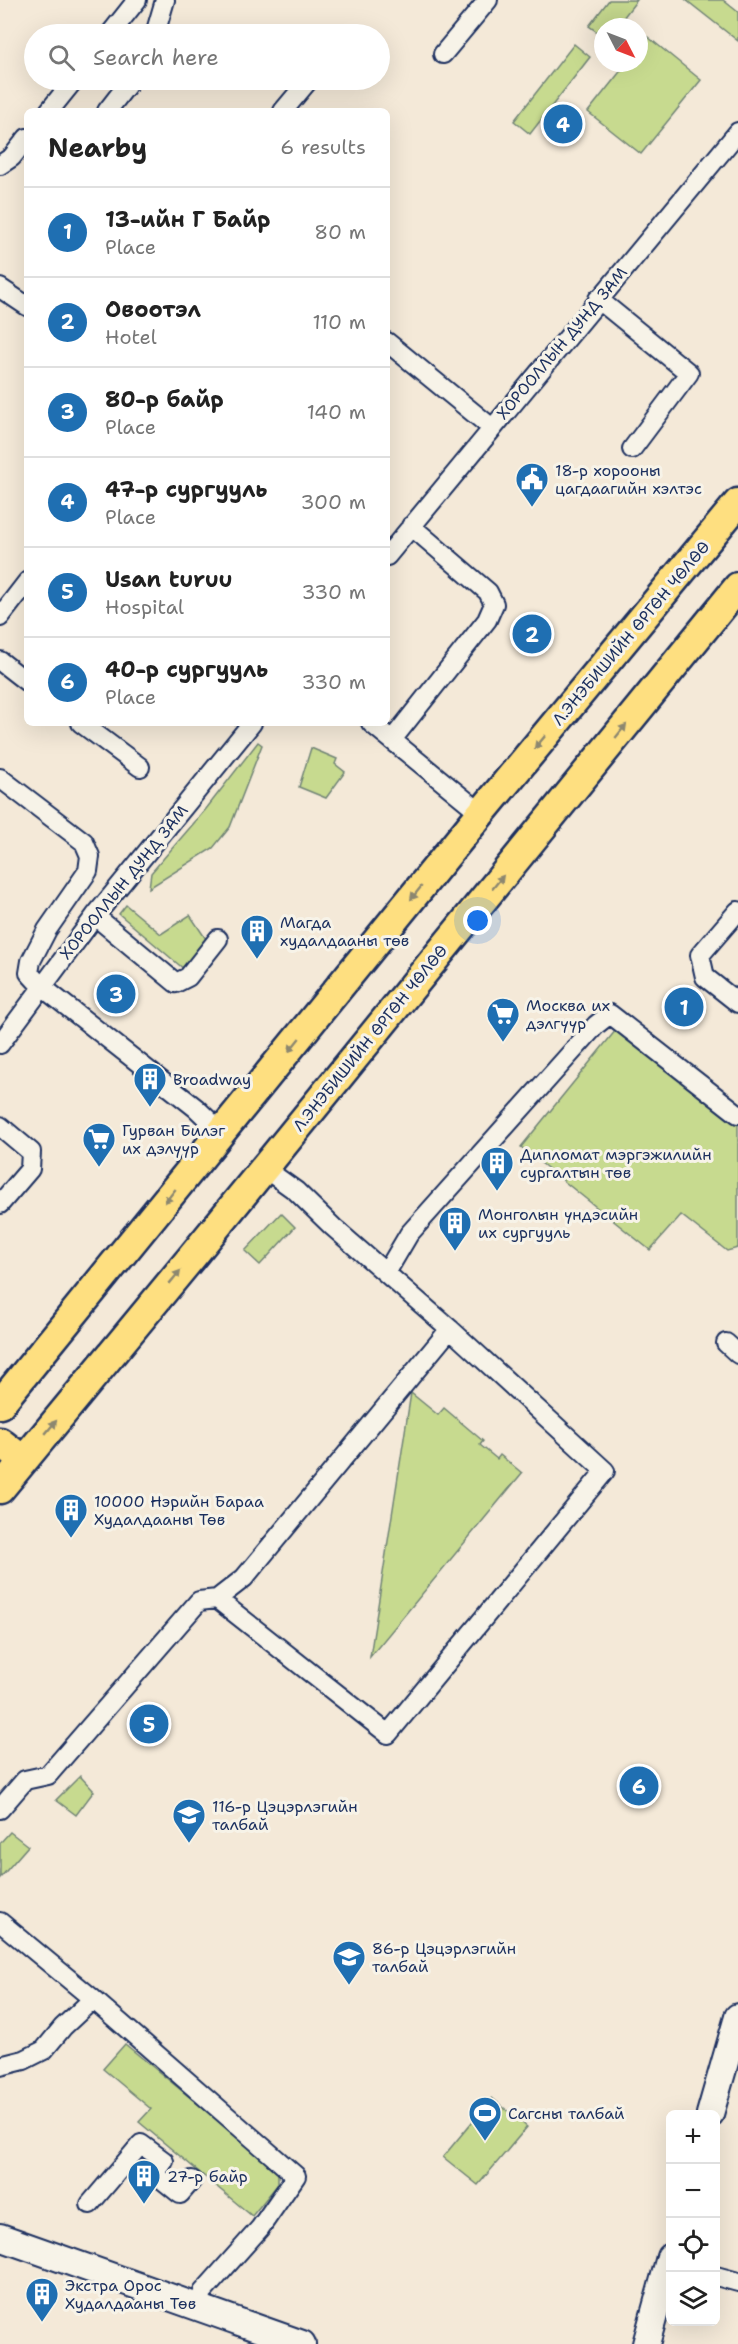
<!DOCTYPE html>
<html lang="en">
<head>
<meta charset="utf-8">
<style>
	:root { --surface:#fff; --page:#f6f6f6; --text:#222; --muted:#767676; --line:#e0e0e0; --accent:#1f6fb2 }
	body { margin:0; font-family:"Shantell Sans",sans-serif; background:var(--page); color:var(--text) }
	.controls { position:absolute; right:18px; bottom:18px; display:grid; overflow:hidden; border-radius:9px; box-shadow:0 6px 24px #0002 }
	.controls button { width:54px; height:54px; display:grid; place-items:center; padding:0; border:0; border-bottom:2px solid var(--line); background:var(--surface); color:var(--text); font:30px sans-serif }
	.compass { position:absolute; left:594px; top:18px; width:54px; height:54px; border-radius:50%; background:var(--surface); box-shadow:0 6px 24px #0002; rotate:132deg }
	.you { position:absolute; left:478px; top:921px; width:21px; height:21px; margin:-15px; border:4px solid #fff; border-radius:50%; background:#1a73e8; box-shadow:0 0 0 9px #1a73e833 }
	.badge { display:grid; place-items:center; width:39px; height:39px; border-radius:50%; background:var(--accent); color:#fff; font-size:20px; font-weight:700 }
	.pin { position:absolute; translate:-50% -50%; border:3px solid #fff; box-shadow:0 2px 6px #0006 }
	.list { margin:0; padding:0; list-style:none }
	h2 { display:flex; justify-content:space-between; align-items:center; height:78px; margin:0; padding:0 24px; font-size:26px }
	h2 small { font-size:20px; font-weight:400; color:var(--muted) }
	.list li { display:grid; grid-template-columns:39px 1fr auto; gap:18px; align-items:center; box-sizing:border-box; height:90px; padding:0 24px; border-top:2px solid var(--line) }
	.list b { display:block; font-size:22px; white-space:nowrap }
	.list p { margin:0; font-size:20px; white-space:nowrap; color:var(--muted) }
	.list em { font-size:20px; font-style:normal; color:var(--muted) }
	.icon { flex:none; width:33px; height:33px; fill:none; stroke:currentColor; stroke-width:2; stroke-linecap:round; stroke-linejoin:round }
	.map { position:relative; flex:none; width:738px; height:2344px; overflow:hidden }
	.search { position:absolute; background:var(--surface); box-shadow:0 6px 24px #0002; left:24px; top:24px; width:366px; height:66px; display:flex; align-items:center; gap:15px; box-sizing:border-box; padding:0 21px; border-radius:33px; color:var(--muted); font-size:22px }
	.panel { position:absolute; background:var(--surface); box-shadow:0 6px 24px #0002; left:24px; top:108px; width:366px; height:618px; border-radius:9px }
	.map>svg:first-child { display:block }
</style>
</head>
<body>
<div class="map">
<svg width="738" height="2344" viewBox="0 0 738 2344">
	<rect width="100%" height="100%" fill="#f4e9d8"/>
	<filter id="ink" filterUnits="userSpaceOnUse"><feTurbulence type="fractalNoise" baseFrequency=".0167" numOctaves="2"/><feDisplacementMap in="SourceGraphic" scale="12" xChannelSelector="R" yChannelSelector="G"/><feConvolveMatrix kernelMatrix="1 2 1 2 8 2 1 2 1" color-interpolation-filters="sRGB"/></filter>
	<g filter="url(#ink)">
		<path fill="#c7da8f" stroke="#718476" stroke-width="1.5" d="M609,0H637L616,27H603V36L589,26Z
			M686,0H723L738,12V41Z
			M648,37L701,80L641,154L588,112L627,63H639V48Z
			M574,44L590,57L530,134L514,121Z
			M258,742L262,745L230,827L213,848L149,888L151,873L206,809Z
			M311,748L337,759L335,764L345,772L326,798L299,787Z
			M126,905L161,934L190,915L208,942L185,970L119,914Z
			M616,1030L738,1124V1248L727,1251L681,1215L650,1250L521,1147Z
			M281,1213L295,1227L260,1265L245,1251Z
			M411,1393L438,1415L444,1408L483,1441L480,1445L497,1459L500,1455L522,1473L370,1657Z
			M80,1776L94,1791L76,1815L56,1800Z
			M10,1832L28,1846L0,1878V1843Z
			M125,2044L278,2170V2184L252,2216L139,2122L151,2109L103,2069Z
			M492,2098L527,2127L478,2185L443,2157Z"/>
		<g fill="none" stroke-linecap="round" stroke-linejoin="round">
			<g stroke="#1b2f5e" stroke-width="22">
				<path id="street" d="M110,34L137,0
					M155,34L165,0
					M443,54L488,0
					M49,111L74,80
					M107,111L131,80
					M283,111L309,80
					M0,165L12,157L27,138
					M0,288L27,306
					M598,299L689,373L632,449
					M387,342L492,428
					M387,556L738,132
					M0,617L27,582
					M0,661L27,682
					M81,723L140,767
					M371,723L481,813
					M392,740L487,620L494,604L488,592L411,526
					M0,778L84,842L90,856L88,871L47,930L31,961L29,973L41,986L196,1108L222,1133
					M738,911L700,955L705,977L738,1003
					M95,916L176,983L188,977L218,939
					M0,1044L95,916L252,723
					M0,1126L31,1152L30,1169L0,1204
					M386,1273L409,1234L596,1025L610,1014L738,1114
					M726,1343L738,1354
					M217,1599L388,1734L605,1471L450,1329L333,1227L296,1191L264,1168
					M0,1809L25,1780L48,1775L199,1601L217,1599L244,1578L450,1329
					M0,1922L93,1999L63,2027L44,2050L24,2060L0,2066
					M93,1999L296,2176L260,2228L203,2292L200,2302L194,2307
					M90,2204L141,2144L164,2161L155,2174L180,2194L192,2180
					M716,2276L738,2282"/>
			</g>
			<g stroke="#1b2f5e" stroke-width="30">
				<path id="secondary" d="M710,2114L738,2017
					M0,2237L302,2344
					M646,2344L670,2257"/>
			</g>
			<g stroke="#1b2f5e" stroke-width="33">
				<path id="primary" d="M0,1404L481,813L738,503
					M0,1442L23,1460
					M0,1489L191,1258L738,587"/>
			</g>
			<use href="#street" stroke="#f7f3e8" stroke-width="18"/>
			<use href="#secondary" stroke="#f7f3e8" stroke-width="26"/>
			<use href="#primary" stroke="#fedf80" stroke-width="28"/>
		</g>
		<defs><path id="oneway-solid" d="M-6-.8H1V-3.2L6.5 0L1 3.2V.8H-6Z" transform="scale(1.5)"/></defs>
		<g fill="#8c876f">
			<use href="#oneway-solid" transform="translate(621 731) rotate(-51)"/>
			<use href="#oneway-solid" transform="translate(540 742) rotate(130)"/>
			<use href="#oneway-solid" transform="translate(498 882) rotate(-51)"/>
			<use href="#oneway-solid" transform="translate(416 893) rotate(129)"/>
			<use href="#oneway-solid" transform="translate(294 1045) rotate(129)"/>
			<use href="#oneway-solid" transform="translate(170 1196) rotate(129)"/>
			<use href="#oneway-solid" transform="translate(175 1277) rotate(-50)"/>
			<use href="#oneway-solid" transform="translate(51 1427) rotate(-50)"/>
		</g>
	</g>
	<defs>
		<g id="civic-pin" transform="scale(1.725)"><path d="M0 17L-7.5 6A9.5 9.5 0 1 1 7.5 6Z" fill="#1f6fb2" stroke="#f7f3e8"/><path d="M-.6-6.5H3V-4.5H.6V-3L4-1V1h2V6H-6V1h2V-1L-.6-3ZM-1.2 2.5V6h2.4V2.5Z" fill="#fff"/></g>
		<g id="building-pin" transform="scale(1.725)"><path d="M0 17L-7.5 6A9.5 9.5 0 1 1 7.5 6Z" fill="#1f6fb2" stroke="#f7f3e8"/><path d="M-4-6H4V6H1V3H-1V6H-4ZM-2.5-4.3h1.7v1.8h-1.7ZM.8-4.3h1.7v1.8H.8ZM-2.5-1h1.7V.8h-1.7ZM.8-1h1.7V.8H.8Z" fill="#fff"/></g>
		<g id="supermarket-pin" transform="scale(1.725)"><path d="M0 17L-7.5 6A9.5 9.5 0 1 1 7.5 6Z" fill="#1f6fb2" stroke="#f7f3e8"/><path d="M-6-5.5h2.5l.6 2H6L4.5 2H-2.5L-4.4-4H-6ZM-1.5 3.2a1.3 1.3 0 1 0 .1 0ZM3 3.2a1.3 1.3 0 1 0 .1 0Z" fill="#fff"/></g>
		<g id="school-pin" transform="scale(1.725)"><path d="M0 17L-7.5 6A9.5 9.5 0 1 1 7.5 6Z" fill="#1f6fb2" stroke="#f7f3e8"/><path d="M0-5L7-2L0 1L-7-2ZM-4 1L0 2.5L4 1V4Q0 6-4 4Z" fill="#fff"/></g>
		<g id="stadium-pin" transform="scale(1.725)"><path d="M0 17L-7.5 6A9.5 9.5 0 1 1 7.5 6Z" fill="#1f6fb2" stroke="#f7f3e8"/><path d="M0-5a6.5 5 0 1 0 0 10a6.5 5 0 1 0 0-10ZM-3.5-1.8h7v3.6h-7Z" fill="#fff"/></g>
	</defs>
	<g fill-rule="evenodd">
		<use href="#civic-pin" x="532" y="479"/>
		<use href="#building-pin" x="257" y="931"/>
		<use href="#supermarket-pin" x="503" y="1014"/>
		<use href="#building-pin" x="150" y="1079"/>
		<use href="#supermarket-pin" x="99" y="1139"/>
		<use href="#building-pin" x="497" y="1163"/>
		<use href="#building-pin" x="455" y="1223"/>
		<use href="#building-pin" x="71" y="1510"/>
		<use href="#school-pin" x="189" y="1815"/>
		<use href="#school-pin" x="349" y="1957"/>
		<use href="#stadium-pin" x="485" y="2113"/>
		<use href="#building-pin" x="144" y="2176"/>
		<use href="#building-pin" x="42" y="2294"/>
	</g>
	<g text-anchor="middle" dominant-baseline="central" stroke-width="6" stroke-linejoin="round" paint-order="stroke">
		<g font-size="16" fill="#1b2f5e" stroke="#f7f3e8">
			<text transform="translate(562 343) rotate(-50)">ХОРООЛЛЫН ДУНД ЗАМ</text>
			<text transform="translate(631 633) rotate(-50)">Л.ЭНЭБИШИЙН ӨРГӨН ЧӨЛӨӨ</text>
			<text transform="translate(124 882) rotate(-51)">ХОРООЛЛЫН ДУНД ЗАМ</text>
			<text transform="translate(370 1038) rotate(-51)">Л.ЭНЭБИШИЙН ӨРГӨН ЧӨЛӨӨ</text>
		</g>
		<g font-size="16" fill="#1b2f5e" stroke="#f7f3e8" text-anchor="start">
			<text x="555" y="470">18-р хорооны<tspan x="555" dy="18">цагдаагийн хэлтэс</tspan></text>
			<text x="280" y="922">Магда<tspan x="280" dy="18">худалдааны төв</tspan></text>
			<text x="526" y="1005">Москва их<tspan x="526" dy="18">дэлгүүр</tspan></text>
			<text x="173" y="1079">Broadway</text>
			<text x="122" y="1130">Гурван Билэг<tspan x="122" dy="18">их дэлүүр</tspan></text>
			<text x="520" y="1154">Дипломат мэргэжилийн<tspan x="520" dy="18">сургалтын төв</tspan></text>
			<text x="478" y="1214">Монголын үндэсийн<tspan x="478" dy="18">их сургууль</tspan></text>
			<text x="94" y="1501">10000 Нэрийн Бараа<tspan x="94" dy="18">Худалдааны Төв</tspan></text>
			<text x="212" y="1806">116-р Цэцэрлэгийн<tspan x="212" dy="18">талбай</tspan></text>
			<text x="372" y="1948">86-р Цэцэрлэгийн<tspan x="372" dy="18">талбай</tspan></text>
			<text x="508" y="2113">Сагсны талбай</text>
			<text x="167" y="2176">27-р байр</text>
			<text x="65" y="2285">Экстра Орос<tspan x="65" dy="18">Худалдааны Төв</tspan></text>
		</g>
	</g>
</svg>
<div class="controls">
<button>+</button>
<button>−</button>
<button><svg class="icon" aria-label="locate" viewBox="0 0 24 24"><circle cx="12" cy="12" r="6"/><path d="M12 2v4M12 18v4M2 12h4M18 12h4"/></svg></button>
<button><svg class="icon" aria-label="layers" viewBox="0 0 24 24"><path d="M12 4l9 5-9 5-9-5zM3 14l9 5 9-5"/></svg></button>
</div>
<svg class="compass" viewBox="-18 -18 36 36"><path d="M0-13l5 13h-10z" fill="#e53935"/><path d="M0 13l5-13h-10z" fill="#767676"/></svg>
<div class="you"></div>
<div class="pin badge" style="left:684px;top:1007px">1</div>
<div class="pin badge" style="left:532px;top:634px">2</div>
<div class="pin badge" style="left:116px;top:994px">3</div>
<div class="pin badge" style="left:563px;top:124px">4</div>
<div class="pin badge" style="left:149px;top:1724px">5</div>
<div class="pin badge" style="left:639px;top:1786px">6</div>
<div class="search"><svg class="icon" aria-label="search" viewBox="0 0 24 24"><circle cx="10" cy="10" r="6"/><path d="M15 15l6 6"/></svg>Search here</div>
<section class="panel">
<h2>Nearby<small>6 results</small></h2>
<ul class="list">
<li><span class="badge">1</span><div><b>13-ийн Г Байр</b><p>Place</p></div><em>80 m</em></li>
<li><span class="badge">2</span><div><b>Овоотэл</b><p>Hotel</p></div><em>110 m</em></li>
<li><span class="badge">3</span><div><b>80-р байр</b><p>Place</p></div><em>140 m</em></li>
<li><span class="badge">4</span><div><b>47-р сургууль</b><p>Place</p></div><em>300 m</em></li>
<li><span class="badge">5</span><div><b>Usan turuu</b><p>Hospital</p></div><em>330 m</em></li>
<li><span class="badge">6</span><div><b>40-р сургууль</b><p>Place</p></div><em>330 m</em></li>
</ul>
</section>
</div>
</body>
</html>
